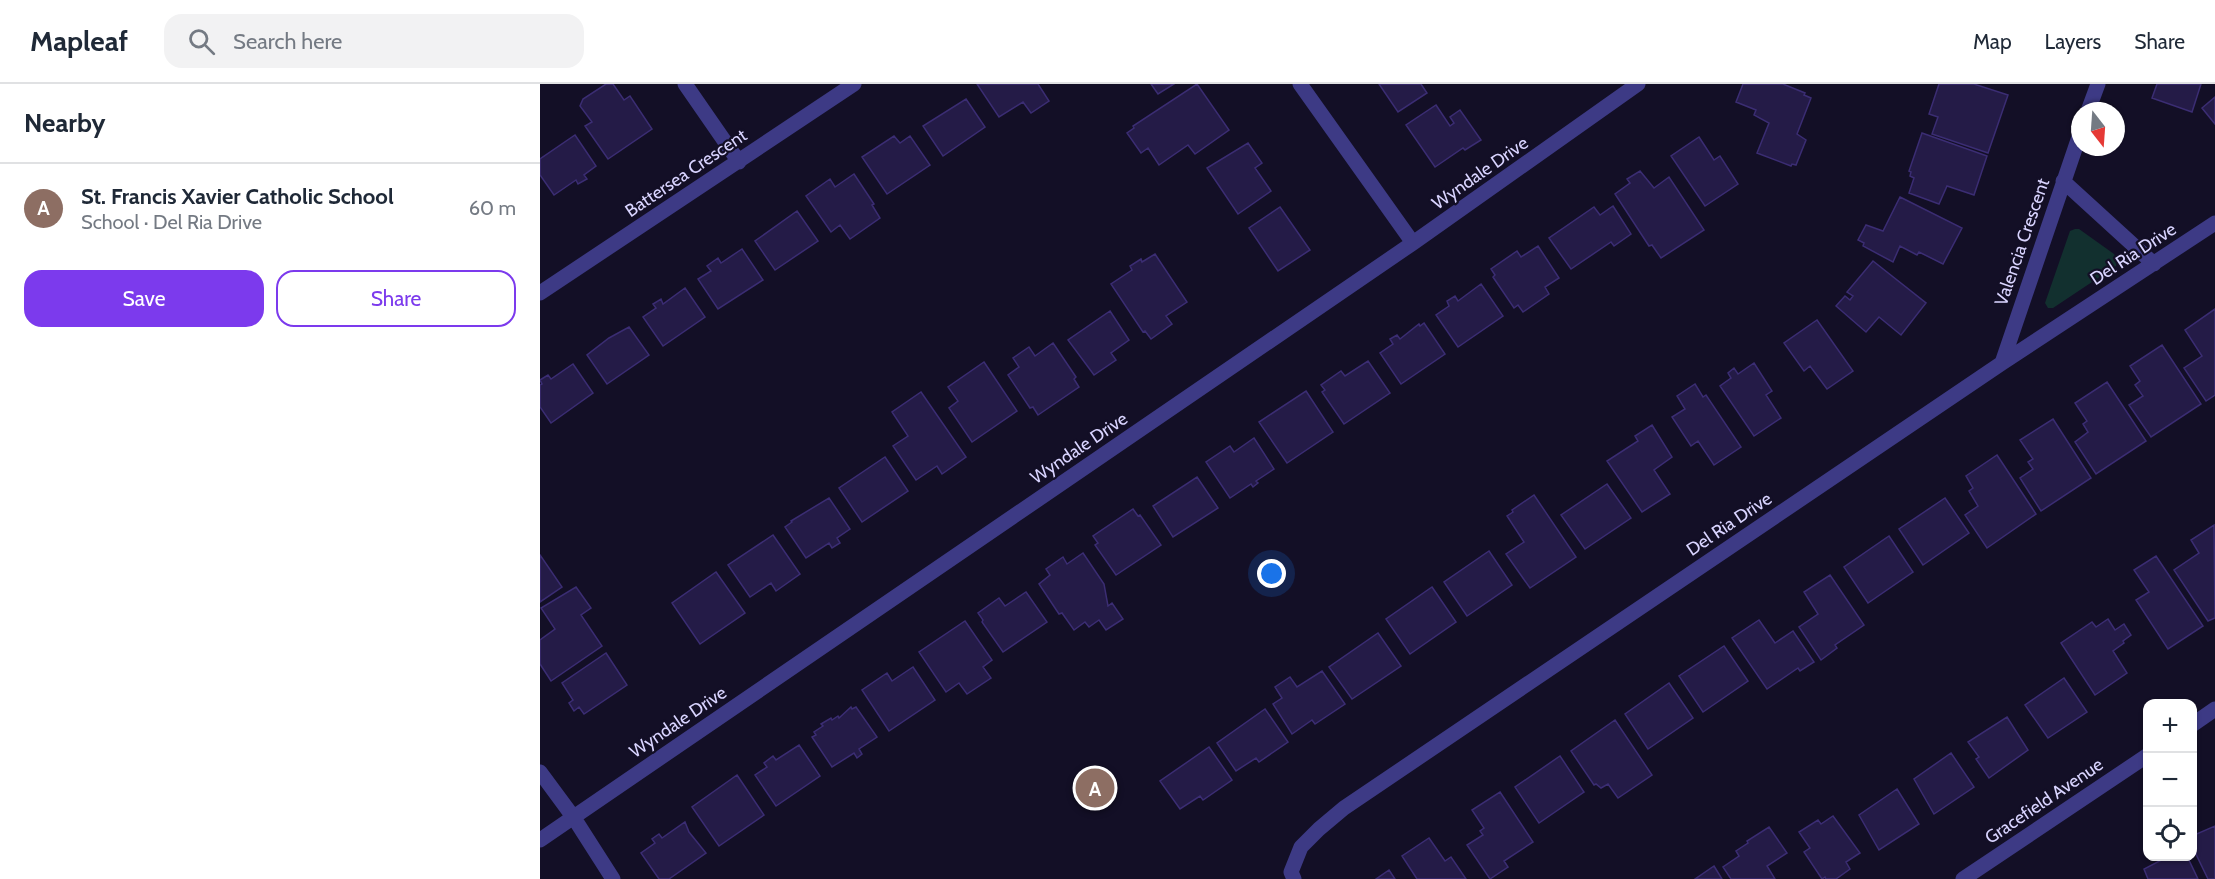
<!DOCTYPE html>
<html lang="en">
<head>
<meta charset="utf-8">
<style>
	:root { --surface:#fff; --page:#f2f2f3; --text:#1f2937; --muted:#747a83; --line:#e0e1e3; --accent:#7c3aed }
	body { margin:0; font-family:Cabin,sans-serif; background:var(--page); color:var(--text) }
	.controls { position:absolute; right:18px; bottom:18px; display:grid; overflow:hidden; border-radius:12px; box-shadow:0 2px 4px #0004 }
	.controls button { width:54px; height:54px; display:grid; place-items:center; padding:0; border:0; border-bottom:2px solid var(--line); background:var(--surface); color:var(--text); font:30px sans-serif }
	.compass { position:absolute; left:1531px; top:18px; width:54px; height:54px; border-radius:50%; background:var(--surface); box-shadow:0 2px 4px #0004; rotate:163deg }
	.you { position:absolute; left:732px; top:490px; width:21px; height:21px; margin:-15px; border:4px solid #fff; border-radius:50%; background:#1a73e8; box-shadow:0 0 0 9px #1a73e833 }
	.badge { display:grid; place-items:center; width:39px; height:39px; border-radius:50%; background:var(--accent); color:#fff; font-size:20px; font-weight:700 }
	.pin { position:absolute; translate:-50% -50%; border:3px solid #fff; box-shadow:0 2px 6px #0006 }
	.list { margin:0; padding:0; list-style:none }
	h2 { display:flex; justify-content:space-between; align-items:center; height:78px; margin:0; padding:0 24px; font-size:26px }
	h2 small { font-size:20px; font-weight:400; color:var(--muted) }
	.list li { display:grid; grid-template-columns:39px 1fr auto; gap:18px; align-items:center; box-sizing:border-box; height:90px; padding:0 24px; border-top:2px solid var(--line) }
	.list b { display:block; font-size:22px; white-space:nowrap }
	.list p { margin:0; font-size:20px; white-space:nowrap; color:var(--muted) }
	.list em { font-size:20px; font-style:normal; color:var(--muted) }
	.actions { display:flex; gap:12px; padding:18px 24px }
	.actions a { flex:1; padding:14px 0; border:2px solid var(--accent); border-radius:18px; text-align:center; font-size:21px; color:var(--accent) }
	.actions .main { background:var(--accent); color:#fff }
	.icon { flex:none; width:33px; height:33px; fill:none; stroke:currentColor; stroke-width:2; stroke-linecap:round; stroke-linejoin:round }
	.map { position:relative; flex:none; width:1675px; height:795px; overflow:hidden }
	header { display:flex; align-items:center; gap:36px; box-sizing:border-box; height:84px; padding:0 30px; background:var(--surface); border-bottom:2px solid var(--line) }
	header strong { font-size:28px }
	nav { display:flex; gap:33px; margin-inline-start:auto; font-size:21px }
	.search { width:420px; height:54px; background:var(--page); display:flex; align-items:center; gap:15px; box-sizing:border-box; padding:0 21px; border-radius:18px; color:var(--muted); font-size:22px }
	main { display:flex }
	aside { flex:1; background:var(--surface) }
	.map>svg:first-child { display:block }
</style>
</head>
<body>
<header>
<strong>Mapleaf</strong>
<div class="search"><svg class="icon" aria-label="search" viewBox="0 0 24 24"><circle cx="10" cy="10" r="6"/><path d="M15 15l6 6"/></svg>Search here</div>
<nav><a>Map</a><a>Layers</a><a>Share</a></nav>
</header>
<main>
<aside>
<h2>Nearby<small></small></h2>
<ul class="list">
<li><span class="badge" style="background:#8d6e63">A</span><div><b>St. Francis Xavier Catholic School</b><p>School · Del Ria Drive</p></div><em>60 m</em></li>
</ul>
<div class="actions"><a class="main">Save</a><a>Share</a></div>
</aside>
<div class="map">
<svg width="1675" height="795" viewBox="0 0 1675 795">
	<rect width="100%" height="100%" fill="#130f26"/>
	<path fill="#12302f" d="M1535,145H1539L1574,170L1577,176L1576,182L1513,224H1508L1505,219L1530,147Z"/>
	<path fill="#241b47" stroke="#3b2d73" stroke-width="1.5" d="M66,0H73L84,16L90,12L112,45L68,75L45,42L52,38L40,22L43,15Z
		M437,0H498L509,17L491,29L483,18L459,33Z
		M611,0H634L618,10Z
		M657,0L689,46L655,70L648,61L619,81L608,64L601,69L587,49L594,44L593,42Z
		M839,0H881L887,9L858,28Z
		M1203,0H1243L1265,9L1264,11L1271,14L1257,50L1266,56L1256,81L1252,80L1251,82L1217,69L1229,39L1214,31L1216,26L1196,18Z
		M1399,0H1434L1468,11L1448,69L1392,50L1398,33L1389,30Z
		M1617,0H1661L1652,28L1612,14Z
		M1675,13V40L1662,24Z
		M426,15L445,43L403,72L383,42Z
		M896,21L910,42L914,39L910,33L920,26L941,56L925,66L923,64L895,83L866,41Z
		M1382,49L1447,72L1434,111L1407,102L1399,120L1369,109L1374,94L1370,92L1371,88L1369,87Z
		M35,51L56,82L44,91L47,95L38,100L36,96L14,111L0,91V75Z
		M354,52L360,59L370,52L390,81L347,110L322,73Z
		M1159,53L1174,76L1180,72L1198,100L1165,122L1131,72Z
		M708,59L722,79L715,84L731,107L698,130L667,84Z
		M1100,87L1114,104L1129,93L1164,146L1121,174L1112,161L1109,162L1075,110L1090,99L1087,95Z
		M314,90L334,120L332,121L340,134L310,155L300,141L291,148L266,112L290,95L295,103Z
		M1360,113L1422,144L1403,180L1379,168L1377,171L1360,162L1353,178L1323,162L1324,159L1318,156L1326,141L1343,147Z
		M1073,122L1091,150L1074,162L1071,158L1031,185L1009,154L1054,123L1060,131Z
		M740,123L770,166L738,187L709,144Z
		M257,127L278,157L235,186L215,157Z
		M998,162L1019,194L1005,203L1009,210L983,228L978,221L974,224L953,193L955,191L951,185L977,167L981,173Z
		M202,165L223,196L178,225L158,195L171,187L167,182L178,174L181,179Z
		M615,170L647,218L626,232L632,240L611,255L605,247L603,248L571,200L592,186L590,182L601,175L602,178Z
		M1333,177L1386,219L1361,251L1339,233L1326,248L1296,222L1305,212L1310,216L1313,212L1307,208Z
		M941,200L963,232L918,263L896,231L909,222L907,217L915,212L918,217Z
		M145,204L165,233L123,262L103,233L116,224L113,220L121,215L123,220Z
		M1675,225V311L1666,317L1644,284L1662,272L1645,246Z
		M570,227L589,256L571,269L576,276L554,291L528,256Z
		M1277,236L1313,287L1287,305L1270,282L1264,287L1244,259Z
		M884,239L905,270L861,300L840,269L853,260L850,255L857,251L860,255L879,240L880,242Z
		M89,243L109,271L67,300L47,271L69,254Z
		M513,259L536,293L534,295L539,303L498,331L493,323L490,324L468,291L479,283L473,274L489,263L495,272Z
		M1622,261L1661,320L1611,353L1589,321L1603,312L1595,301L1600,297L1590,282Z
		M828,277L850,309L804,340L782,308L785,306L781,301L801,287L805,292Z
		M444,278L477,327L432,358L409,324L418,317L408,303Z
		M1214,279L1232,307L1226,311L1241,334L1214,352L1180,302L1191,294L1188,289L1194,284L1198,290Z
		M33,280L53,309L11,339L0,323V301L2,300L0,296L8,291L11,295Z
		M1567,298L1606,357L1556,390L1535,358L1548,348L1543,340L1547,337L1535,319Z
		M1155,300L1163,313L1166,311L1201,363L1174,381L1158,357L1151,362L1132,333L1145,325L1137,312Z
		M766,307L793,348L747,379L719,338Z
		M381,308L426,373L402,390L397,382L376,396L353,362L368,352L352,328Z
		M1513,335L1551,394L1501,427L1480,394L1493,385L1488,378L1493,375L1480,356Z
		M1112,341L1132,373L1114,386L1130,410L1102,428L1067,377L1098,357L1095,352Z
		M714,354L734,385L716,397L718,399L713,403L711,400L690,414L666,378L690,362L694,368Z
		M1457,371L1496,430L1447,464L1425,431L1438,422L1429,407L1433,404L1426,392Z
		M345,373L368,407L322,438L299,404Z
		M657,393L678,424L633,453L613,422Z
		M1067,400L1091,434L1045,465L1021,431Z
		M994,411L1036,473L990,504L966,470L984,458L967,432L973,428L972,426Z
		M289,414L310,445L297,454L300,459L292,464L289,459L266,474L245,443L252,438L251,437Z
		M1405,414L1429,449L1383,481L1359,445Z
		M593,425L598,432L600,431L621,461L576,491L555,461L558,459L553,452Z
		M1674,441L1675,534L1668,537L1634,486L1659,469L1651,456Z
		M233,451L260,490L236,507L231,499L210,513L188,481Z
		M1349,452L1373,488L1328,519L1304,483Z
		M949,467L972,501L927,532L904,498Z
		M543,469L564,500L568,522L572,519L583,535L566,546L559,536L549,543L545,538L534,546L522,529L519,530L499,500L510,491L506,485L523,473L527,480Z
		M0,471L22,503L0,518Z
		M1616,472L1663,542L1628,565L1596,516L1609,508L1594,486Z
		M176,488L205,529L160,560L132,519Z
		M1290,491L1324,541L1295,561L1297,564L1281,576L1259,543L1278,530L1264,508Z
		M36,503L51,524L41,531L62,562L11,597L0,580V556L15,545L1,524Z
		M892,503L916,538L870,570L846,535Z
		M486,508L507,538L463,568L442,538L443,536L438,529L459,514L465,522Z
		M1568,535L1575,546L1584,540L1591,551L1583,557L1584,559L1573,567L1587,589L1555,611L1521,559L1552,538L1556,543Z
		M1219,536L1235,559L1253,547L1274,578L1260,587L1258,584L1227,605L1192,554Z
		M425,537L452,576L443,583L451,594L427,610L419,599L406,608L379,568Z
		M838,549L861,582L812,615L789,583Z
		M1184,562L1208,597L1163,628L1139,592Z
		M66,569L87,601L44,630L39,623L34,627L29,619L33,616L22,599Z
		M373,583L395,616L349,647L322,606L347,589L352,597Z
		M782,587L805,620L775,640L772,636L752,650L733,620L742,614L735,603L750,593L757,603Z
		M1524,594L1547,628L1508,654L1485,621Z
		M1129,599L1153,634L1108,665L1085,630Z
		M311,623L312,625L316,623L337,653L319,665L322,670L317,674L314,669L292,683L272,653L276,651L274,648L283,642L281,640L291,634L292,636L298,632L299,634Z
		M725,625L748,658L719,678L716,674L696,687L677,659Z
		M1467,633L1488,666L1449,694L1436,675L1439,673L1428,658Z
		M1075,636L1112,691L1078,714L1068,700L1061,704L1056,700L1054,701L1031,667Z
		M259,661L280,692L236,722L215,691L227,683L224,679L233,672L236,676Z
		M669,663L692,696L663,716L660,712L640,725L620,697Z
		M1411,669L1434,703L1394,730L1374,695Z
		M1020,672L1044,708L999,739L975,703Z
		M197,691L224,731L179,762L152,723Z
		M1357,705L1379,740L1339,766L1319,731Z
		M960,708L993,758L964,777L968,783L950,795L927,761L943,751L940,747L944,744L932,726Z
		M1293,732L1320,769L1306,778L1310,785L1296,795H1286L1285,793L1282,795L1264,768L1270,764L1259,748L1278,736L1281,740Z
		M145,738L149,748L166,769L129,795H119L101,769L115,759L112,755L119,750L122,754Z
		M1675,742V795H1668L1652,762V752Z
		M1229,743L1247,769L1227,782L1235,795H1191L1183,783L1199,772L1196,767L1208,759L1207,757Z
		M889,754L905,777L911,773L926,795H877L862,772Z
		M1629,772H1647L1658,795H1608L1604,785Z
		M1174,782L1182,795H1155Z
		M849,786L855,795H836Z"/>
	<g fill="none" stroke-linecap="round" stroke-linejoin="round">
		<path stroke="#3d3a85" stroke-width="15" d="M145,0L199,78
			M760,0L873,159
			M1548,27L1558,0
			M1523,97L1614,180
			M0,209L314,0
			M1462,279L1540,50
			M1652,641L1675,625
			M0,688L34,734L73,795
			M0,756L873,159L1098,0
			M754,795L751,788L761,763L779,745L804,724L1462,279L1675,139
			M1423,795L1608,671"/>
	</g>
	<g text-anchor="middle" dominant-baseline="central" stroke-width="4.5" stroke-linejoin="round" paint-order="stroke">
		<g font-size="18" fill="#d9d4ff" stroke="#130f26">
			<text transform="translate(146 89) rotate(-34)">Battersea Crescent</text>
			<text transform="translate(940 89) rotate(-35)">Wyndale Drive</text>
			<text transform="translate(1482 158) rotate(-71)">Valencia Crescent</text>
			<text transform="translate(1593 170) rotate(-33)">Del Ria Drive</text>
			<text transform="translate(539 364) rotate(-34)">Wyndale Drive</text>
			<text transform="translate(1189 440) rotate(-34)">Del Ria Drive</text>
			<text transform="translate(138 638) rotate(-34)">Wyndale Drive</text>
			<text transform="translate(1504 717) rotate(-34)">Gracefield Avenue</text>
		</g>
	</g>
</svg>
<div class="controls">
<button>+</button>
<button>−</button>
<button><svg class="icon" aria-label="locate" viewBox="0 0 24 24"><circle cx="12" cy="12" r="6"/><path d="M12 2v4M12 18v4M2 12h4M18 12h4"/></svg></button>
</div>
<svg class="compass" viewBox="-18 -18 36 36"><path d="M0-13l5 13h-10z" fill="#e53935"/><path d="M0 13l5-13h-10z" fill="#747a83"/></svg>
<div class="you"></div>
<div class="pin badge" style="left:555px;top:704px;background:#8d6e63">A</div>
</div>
</main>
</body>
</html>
